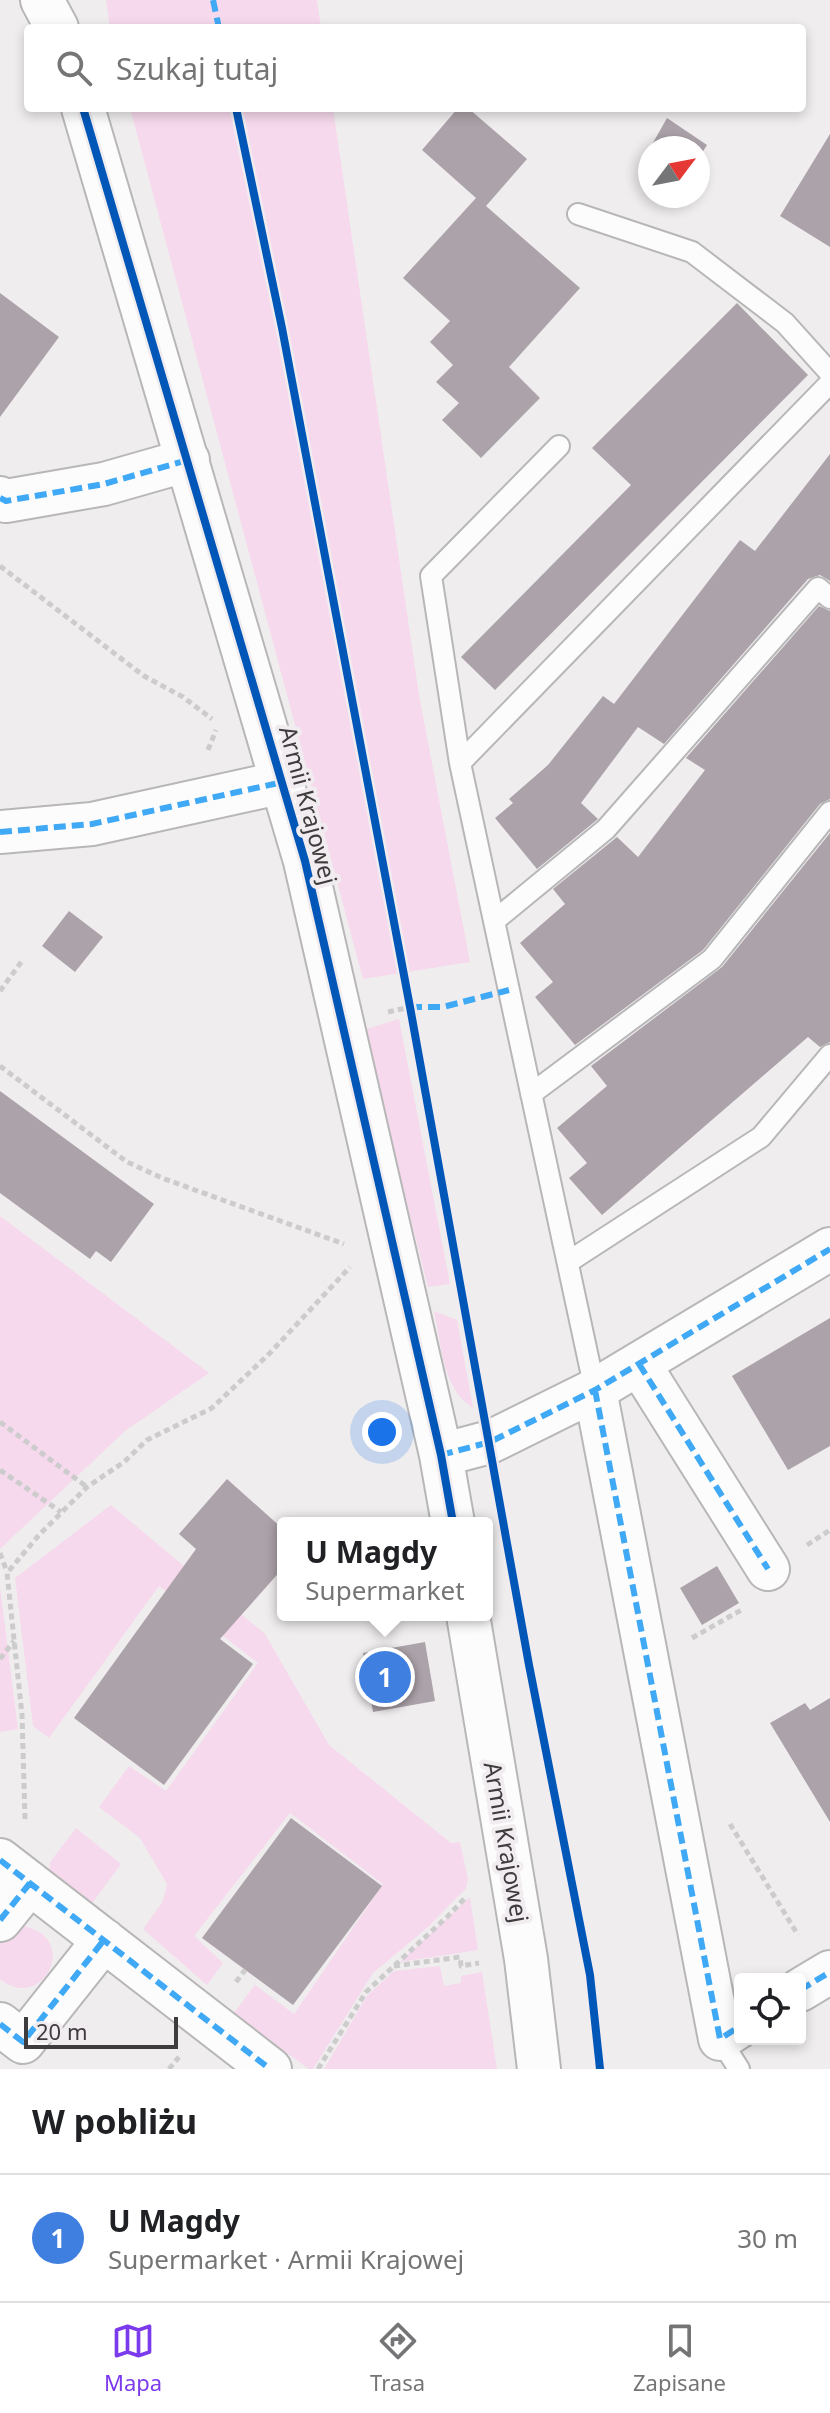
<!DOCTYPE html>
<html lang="pl">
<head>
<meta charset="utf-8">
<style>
	:root { --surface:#fff; --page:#f6f6f6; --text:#202124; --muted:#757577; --line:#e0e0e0; --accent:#7c3aed }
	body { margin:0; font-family:"Noto Sans",sans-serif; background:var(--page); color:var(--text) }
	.controls { position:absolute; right:24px; bottom:24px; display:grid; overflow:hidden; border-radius:8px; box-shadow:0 4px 12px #0003 }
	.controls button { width:72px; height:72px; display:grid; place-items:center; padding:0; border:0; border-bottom:2px solid var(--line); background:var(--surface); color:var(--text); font:40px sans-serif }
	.compass { position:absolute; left:638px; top:136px; width:72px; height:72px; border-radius:50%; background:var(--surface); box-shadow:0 4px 12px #0003; rotate:58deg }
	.scale { position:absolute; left:24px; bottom:20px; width:154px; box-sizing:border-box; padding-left:8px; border:4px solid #3e3c3d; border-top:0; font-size:22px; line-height:28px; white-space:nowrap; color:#3e3c3d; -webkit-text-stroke:6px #f1ecef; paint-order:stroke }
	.you { position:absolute; left:382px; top:1432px; width:28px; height:28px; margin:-20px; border:6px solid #fff; border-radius:50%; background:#1a73e8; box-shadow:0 0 0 12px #1a73e833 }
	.badge { display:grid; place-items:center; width:52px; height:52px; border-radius:50%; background:var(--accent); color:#fff; font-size:26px; font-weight:700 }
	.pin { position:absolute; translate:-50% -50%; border:4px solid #fff; box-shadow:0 2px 8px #0006 }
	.popup { position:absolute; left:277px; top:1517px; width:216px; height:104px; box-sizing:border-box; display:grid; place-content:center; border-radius:8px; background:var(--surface); filter:drop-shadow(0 2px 6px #0005); font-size:26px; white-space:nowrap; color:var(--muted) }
	.popup b { font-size:30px; color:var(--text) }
	.popup::after { content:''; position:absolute; left:50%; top:100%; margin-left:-16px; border:16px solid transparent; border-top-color:var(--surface) }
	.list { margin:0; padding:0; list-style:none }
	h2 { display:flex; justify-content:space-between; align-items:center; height:104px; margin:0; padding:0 32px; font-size:34px }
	h2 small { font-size:26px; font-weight:400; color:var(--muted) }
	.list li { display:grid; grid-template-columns:52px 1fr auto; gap:24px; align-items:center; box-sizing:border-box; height:128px; padding:0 32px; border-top:2px solid var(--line) }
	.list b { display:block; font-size:30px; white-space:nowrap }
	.list p { margin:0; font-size:26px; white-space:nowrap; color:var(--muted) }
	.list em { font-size:26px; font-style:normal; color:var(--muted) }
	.icon { flex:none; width:44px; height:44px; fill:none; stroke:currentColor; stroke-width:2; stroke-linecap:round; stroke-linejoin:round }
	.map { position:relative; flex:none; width:830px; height:2069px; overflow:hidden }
	.search { position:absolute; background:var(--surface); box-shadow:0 4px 12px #0003; left:24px; right:24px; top:24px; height:88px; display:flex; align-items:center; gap:20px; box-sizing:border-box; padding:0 28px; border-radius:8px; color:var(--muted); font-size:30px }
	.sheet { height:232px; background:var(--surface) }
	nav { display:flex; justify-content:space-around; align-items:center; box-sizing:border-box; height:112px; border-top:2px solid var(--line); background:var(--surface); font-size:22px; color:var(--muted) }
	nav a { display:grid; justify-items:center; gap:4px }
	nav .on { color:var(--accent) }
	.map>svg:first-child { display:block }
</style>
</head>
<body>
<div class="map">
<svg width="830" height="2069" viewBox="0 0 830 2069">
	<rect width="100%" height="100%" fill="#f0edef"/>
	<path fill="#f6d9ec" d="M106,0H317L321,28H110Z
		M130,108H333L419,695L470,962L363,979Z
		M399,1019L450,1284L428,1287L363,1030Z
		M0,1216L209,1373L125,1431L0,1549Z
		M434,1311L457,1320L473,1408C442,1389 441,1342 434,1311Z
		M111,1505L265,1634L329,1745L451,1843L460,1842L468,1879L466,1888L428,1927L373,1973L313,2069H309L233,2014L255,1985L294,2014L383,1884L290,1813L194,1936L223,1963L207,1985L143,1929L163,1901L167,1884L140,1838L99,1807L129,1766L166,1791L258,1663L159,1586L49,1738L33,1726L15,1578Z
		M0,1587L18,1729L0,1732Z
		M76,1828L121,1864L90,1906L49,1875L50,1862Z
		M470,1897L478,1950L400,1962Z
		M22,1926C82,1936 43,2014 0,1979V1935Z
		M440,1966L444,1986L461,1983V1976L482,1972L497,2069H324L367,1996L394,1971Z"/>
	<path fill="#aca2a9" d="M458,108H468L527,159L486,206L580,288L509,367L540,398L481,458L442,420L459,403L436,382L453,365L430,342L450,321L403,278L476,198L422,150Z
		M667,118L707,145L698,159V148H650Z
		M830,134V247L780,216Z
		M0,293L59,337L0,417Z
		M737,303L808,375L495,690L461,657L631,485L592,448Z
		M830,454V581L820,575L808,579L664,744L638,727L581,803L598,819L537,869L495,818L513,803L509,799L548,765L603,696L614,704L740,540L755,551Z
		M819,606L830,611V799L820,804L703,950L575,1045L535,997L553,982L520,943L565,904L553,889L617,837L638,857L705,770L686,758Z
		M830,833V1042L820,1047L808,1037L602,1215L569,1178L587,1163L557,1128L607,1086L591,1066L722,967Z
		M69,911L103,937L75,972L42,946Z
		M0,1091L154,1204L111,1262L96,1251L90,1259L0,1193Z
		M830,1318V1446L788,1470L732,1376Z
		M227,1479L283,1529V1568L220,1639L253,1664L164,1785L74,1718L196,1549L179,1534Z
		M717,1566L739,1603L702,1625L680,1588Z
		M425,1642L435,1701L373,1712L363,1653Z
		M830,1698V1822L770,1723L805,1703L810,1710Z
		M291,1818L382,1886L293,2005L202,1938Z"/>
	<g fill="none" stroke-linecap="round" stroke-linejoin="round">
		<g stroke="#b8b7b8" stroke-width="24">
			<path id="lane" d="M578,214L692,252L785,323L830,373
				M460,763L431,576L559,446
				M494,921L606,829L818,588L830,598
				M531,1094L712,959L830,812
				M568,1262L761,1137L830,1055
				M595,1390L460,763L830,383
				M720,2039L739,2069"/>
		</g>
		<g stroke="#b8b7b8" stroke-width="46">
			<path id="street" d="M42,0L57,28
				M83,108L305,861L441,1455L453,1523
				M0,498L6,501L104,484L188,460
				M0,832L92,824L283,782
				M639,1364L768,1569
				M595,1390L720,2039L740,2026
				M441,1455L490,1442L595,1390L830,1249
				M468,1615L526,1959L539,2069
				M0,1860L270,2069
				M0,1920L30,1883
				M800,1990L830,1972
				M0,2024L23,2042L104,1940"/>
		</g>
		<path stroke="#cdcccd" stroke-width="5" stroke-dasharray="6 4" stroke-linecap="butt" d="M0,566L144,676L183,697L212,719
			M208,750L216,730
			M0,991L22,961
			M388,1012L410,1007
			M0,1066L127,1162L162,1178L344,1244
			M0,1422L87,1487
			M0,1470L61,1512
			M807,1545L830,1530
			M0,1553L7,1572
			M692,1638L743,1609
			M0,1659L14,1641
			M25,1819L22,1715L7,1573L39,1535L87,1487L124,1462L147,1440L212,1408L270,1353L350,1267
			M730,1824L798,1935
			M394,1966L460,1957L461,1966L479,1963
			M236,1982L245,1970
			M169,2069L179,2057
			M318,2069L366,1992L448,1916L467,1896"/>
		<use href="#lane" stroke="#fdfcfd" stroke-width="20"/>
		<use href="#street" stroke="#fdfcfd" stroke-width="42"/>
		<path stroke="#3fa9f5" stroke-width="6" stroke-dasharray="12 6" stroke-linecap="butt" d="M213,0L219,28
			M0,498L6,501L104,484L188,460
			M0,832L92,824L283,782
			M410,1007H443L509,990
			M639,1364L768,1569
			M595,1390L720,2039L740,2026
			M441,1455L490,1442L595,1390L830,1249
			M0,1860L270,2069
			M0,1920L30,1883
			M800,1990L830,1972
			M0,2024L23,2042L104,1940"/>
		<g stroke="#f1ecef" stroke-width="13">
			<path id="cycleway" d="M83,108L305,861L441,1455L453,1523
				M236,108L282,328L410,1007L529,1665L590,1975L600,2069"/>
		</g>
		<use href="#cycleway" stroke="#0057b8" stroke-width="8"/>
	</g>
	<g text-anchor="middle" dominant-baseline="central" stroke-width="8" stroke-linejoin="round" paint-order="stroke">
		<g font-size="24" fill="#3e3c3d" stroke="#f1ecef">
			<text transform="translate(309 805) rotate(75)">Armii Krajowej</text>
			<text transform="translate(507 1842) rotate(80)">Armii Krajowej</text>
		</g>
	</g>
</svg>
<div class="controls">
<button><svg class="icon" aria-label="locate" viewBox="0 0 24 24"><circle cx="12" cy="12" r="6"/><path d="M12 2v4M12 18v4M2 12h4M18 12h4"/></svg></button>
</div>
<svg class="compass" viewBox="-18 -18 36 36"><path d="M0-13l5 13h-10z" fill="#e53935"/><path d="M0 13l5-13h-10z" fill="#757577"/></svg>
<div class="scale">20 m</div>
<div class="you"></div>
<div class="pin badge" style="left:385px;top:1677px;background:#3f7fe0">1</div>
<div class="popup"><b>U Magdy</b>Supermarket</div>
<div class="search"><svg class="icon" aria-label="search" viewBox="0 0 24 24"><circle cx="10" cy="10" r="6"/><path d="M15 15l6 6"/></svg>Szukaj tutaj</div>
</div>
<section class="sheet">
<h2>W pobliżu<small></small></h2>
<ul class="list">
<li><span class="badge" style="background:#3f7fe0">1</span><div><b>U Magdy</b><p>Supermarket · Armii Krajowej</p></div><em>30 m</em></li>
</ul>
</section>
<nav>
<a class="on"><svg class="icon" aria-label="map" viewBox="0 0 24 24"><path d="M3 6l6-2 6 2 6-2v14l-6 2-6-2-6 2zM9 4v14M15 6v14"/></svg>Mapa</a>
<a><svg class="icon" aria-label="directions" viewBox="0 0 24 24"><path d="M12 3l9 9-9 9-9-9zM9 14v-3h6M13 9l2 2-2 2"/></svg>Trasa</a>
<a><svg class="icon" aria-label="saved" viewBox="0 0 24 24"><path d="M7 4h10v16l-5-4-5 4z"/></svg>Zapisane</a>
</nav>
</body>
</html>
